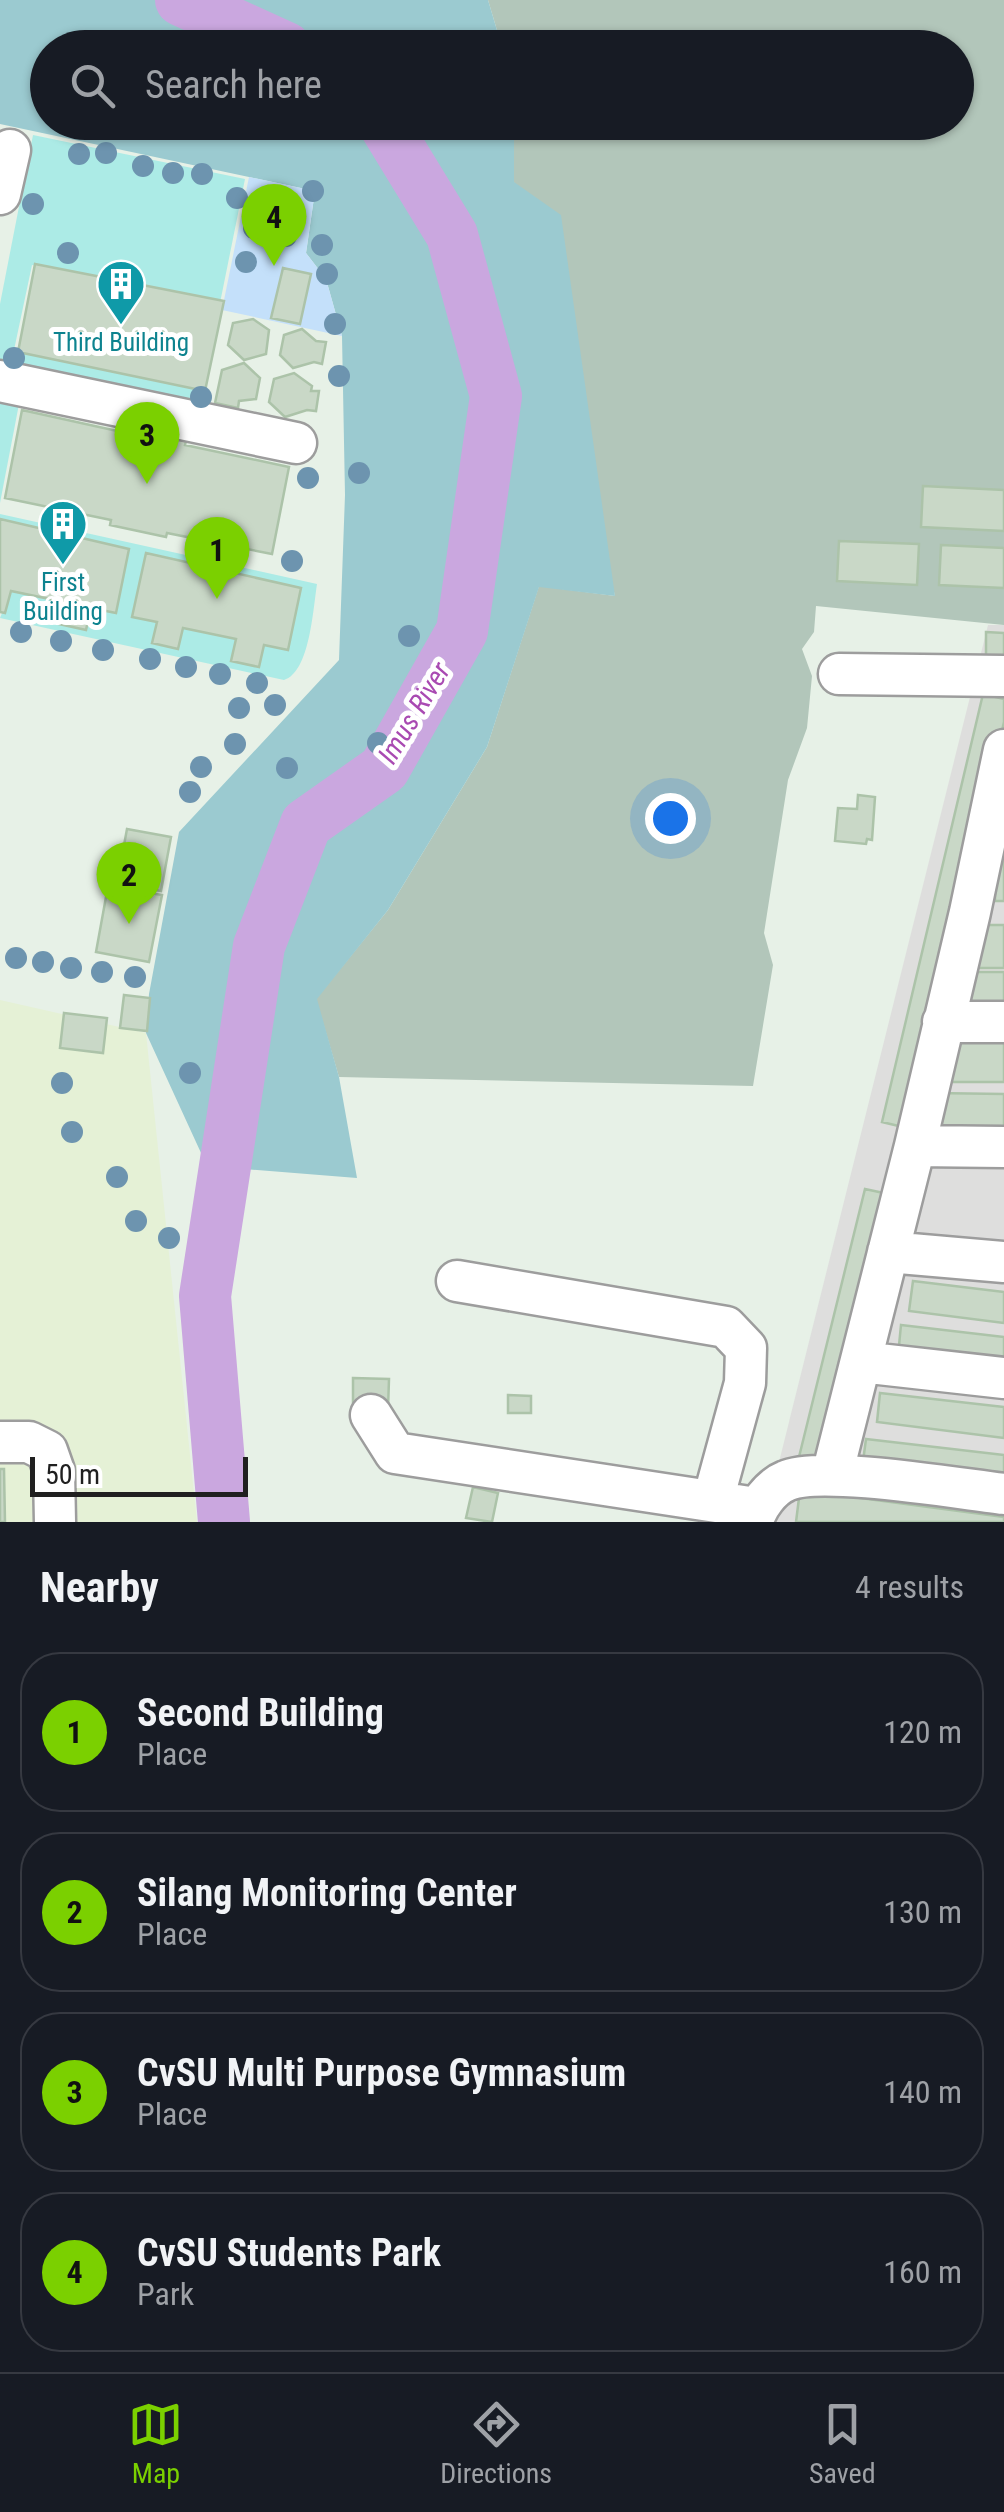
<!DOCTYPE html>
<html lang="en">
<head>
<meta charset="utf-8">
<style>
	:root { --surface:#171b24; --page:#242831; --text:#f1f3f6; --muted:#9ea1a6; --line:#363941; --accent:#7bd000 }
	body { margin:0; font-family:"Roboto Condensed",sans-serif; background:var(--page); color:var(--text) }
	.scale { position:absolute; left:30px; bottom:25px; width:218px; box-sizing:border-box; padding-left:10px; border:5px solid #202020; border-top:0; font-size:28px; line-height:35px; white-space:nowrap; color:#202020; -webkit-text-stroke:8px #fff; paint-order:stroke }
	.you { position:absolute; left:670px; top:818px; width:35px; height:35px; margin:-25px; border:8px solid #fff; border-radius:50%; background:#1a73e8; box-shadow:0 0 0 15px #1a73e833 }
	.badge { display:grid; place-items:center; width:65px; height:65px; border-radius:50%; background:var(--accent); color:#111; font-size:32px; font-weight:700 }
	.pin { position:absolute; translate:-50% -82px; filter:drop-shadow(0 2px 5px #0008) }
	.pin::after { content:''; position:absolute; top:52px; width:35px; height:30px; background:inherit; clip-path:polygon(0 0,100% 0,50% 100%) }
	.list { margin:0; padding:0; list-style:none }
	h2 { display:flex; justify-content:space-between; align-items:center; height:130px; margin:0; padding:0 40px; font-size:42px }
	h2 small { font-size:32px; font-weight:400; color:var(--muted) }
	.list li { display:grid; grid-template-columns:65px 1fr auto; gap:30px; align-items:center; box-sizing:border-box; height:160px; margin:0 20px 20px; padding:0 20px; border:2px solid var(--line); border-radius:40px }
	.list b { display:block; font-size:38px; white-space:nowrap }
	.list p { margin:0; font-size:32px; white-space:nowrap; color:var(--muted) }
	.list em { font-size:32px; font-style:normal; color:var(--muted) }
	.icon { flex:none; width:55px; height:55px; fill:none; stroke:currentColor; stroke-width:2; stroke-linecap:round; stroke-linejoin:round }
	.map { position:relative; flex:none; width:1004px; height:1522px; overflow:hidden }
	.search { position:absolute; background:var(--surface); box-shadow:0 2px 8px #0004; left:30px; right:30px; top:30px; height:110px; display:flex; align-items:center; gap:25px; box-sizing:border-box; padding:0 35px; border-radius:55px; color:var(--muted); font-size:38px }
	.sheet { height:850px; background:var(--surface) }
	nav { display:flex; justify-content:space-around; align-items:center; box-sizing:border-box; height:140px; border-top:2px solid var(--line); background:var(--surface); font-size:28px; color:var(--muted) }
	nav a { display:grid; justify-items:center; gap:5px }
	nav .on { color:var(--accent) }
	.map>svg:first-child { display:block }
</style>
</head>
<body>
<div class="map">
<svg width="1004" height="1522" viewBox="0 0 1004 1522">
	<rect width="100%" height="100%" fill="#e7f1e7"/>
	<path fill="#dededd" d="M988,625H1004V1522H764Z"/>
	<path fill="#e5f1d6" d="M0,1000L146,1033L197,1522H0Z"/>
	<path fill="#b2c6ba" d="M488,0H1004V625L816,606L814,632L802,649L812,676L807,728L788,780L764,933L773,965L753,1086L339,1077L316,999L388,910L487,747L539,586L615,596L514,182V123L956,122V48L502,47Z"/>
	<path fill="#acebe6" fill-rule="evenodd" d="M33,135L245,179L220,303L32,265L14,350L210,392L207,404L0,361V304Z
		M0,400L19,404L0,503Z
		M0,514L317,584C313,609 310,672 284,680L0,618L11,591L64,602L59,624L86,630L91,608L116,613L129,549L0,519ZM146,553L301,588L264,645L259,667L231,661L236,639L183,628L177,649L152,644L157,622L132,616Z"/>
	<path fill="#9bcad0" d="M0,0H488L502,47L48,48V122L514,123V182L561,215L615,596L539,587L487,747L388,910L317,999L339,1077L357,1178L207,1166L146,1033L149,994L179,832L339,660L345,495L342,336L326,279L306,253L315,191L0,124Z"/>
	<path fill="#c4e0fa" d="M249,177L315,191L306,253L326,279L342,336L222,310Z"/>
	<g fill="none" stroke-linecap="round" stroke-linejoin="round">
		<path stroke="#caa7df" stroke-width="52" d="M181,0L286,48
			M224,1522L205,1296L259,946L306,824L384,769L462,631L496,396L452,235L383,122"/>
	</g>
	<path fill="#c9d8c7" stroke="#acc3a9" stroke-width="2.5" d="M35,264L224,301L205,391L18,352Z
		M283,268L311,274L300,324L271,318Z
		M253,319L269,330L266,354L244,360L228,345L233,323Z
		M302,329L316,341L326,342L322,364L314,362L293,368L280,355L284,335Z
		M244,363L260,378L256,399L239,401L238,408L215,403L222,370Z
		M294,373L312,386L311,391H319L316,411L307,410L285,417L269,402L274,379Z
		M22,410L131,434L132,429L186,441L185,445L289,467L272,554L167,533L166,537L110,525L111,520L5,498Z
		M923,486L1004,490V531L921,527Z
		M0,519L129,549L116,613L91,608L86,630L59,624L64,602L11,591L5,613L0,612Z
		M839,541L919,544L917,585L837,581Z
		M941,545L1004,548V588L939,585Z
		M146,553L301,588L288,650L264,645L259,667L231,661L236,639L183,628L178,649L152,643L157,622L132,617Z
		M986,632L1004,633V662H986Z
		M983,694L1004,699V722L907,1128L882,1122Z
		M858,795L875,797L872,840L867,839L866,844L835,841L838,808L857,809Z
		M127,829L171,837L161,891L117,883Z
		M995,858H1004V901H995Z
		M108,886L162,895L149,962L96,952Z
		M978,925H1004V968H978Z
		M965,972H1004V1015H965Z
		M124,995L150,998L147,1031L120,1028Z
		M64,1013L107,1018L103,1053L60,1048Z
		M951,1039H1004V1082H951Z
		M933,1093L1004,1094V1137L933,1136Z
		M865,1189L893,1195L826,1464L799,1457Z
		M913,1281L1004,1292V1323L909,1311Z
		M901,1325L1004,1337V1368L898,1356Z
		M353,1378L389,1379L388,1410L353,1409Z
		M880,1393L1004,1407V1438L877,1422Z
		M508,1395L531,1396V1413H508Z
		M866,1439L1004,1455V1486L862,1469Z
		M0,1469H4L5,1522H0Z
		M473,1487L498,1493L492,1522L466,1518Z
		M800,1490L1004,1517V1522H796Z"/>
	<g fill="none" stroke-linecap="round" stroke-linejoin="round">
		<g stroke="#9d9d9d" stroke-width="45">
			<path id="minor" d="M0,194L10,150
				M0,381L296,443
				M839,674L1004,676
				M943,1022H1004
				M915,1146L1004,1147
				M888,1252L1004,1262
				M457,1281L726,1327L746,1348L745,1383L713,1500
				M861,1362L1004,1378
				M371,1415L395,1453L756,1508
				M0,1442H29L47,1451L54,1471L55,1522
				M832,1475L915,1146L970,912L1004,750
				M753,1522C756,1507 771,1487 786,1481C820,1465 960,1489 1004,1494"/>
		</g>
		<use href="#minor" stroke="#fff" stroke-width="40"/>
	</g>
	<g fill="#6d94af">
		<circle cx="106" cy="153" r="11"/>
		<circle cx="79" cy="154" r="11"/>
		<circle cx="143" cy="166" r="11"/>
		<circle cx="173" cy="173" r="11"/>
		<circle cx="202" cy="174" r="11"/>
		<circle cx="313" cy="191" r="11"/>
		<circle cx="237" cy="198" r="11"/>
		<circle cx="33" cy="204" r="11"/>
		<circle cx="254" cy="228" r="11"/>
		<circle cx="286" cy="236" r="11"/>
		<circle cx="322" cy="245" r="11"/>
		<circle cx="68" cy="253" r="11"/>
		<circle cx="246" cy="262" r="11"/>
		<circle cx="327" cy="274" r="11"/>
		<circle cx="335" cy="324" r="11"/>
		<circle cx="14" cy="358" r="11"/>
		<circle cx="339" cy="376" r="11"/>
		<circle cx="201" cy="397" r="11"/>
		<circle cx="359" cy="473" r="11"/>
		<circle cx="308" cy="478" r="11"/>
		<circle cx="292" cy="561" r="11"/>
		<circle cx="21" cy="632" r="11"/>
		<circle cx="409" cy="636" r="11"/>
		<circle cx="61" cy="641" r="11"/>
		<circle cx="103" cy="650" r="11"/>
		<circle cx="150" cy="659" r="11"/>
		<circle cx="186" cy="667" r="11"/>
		<circle cx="220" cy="674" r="11"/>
		<circle cx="257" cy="683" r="11"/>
		<circle cx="275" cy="705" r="11"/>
		<circle cx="239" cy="708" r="11"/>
		<circle cx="378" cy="743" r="11"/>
		<circle cx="235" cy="744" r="11"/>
		<circle cx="201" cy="767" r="11"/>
		<circle cx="287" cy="768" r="11"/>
		<circle cx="190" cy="792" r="11"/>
		<circle cx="16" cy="958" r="11"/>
		<circle cx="43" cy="962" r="11"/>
		<circle cx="71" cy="968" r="11"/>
		<circle cx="102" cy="972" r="11"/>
		<circle cx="135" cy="977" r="11"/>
		<circle cx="190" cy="1073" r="11"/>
		<circle cx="62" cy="1083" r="11"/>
		<circle cx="72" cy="1132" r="11"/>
		<circle cx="117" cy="1177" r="11"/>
		<circle cx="136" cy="1221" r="11"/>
		<circle cx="169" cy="1238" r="11"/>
	</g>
	<defs>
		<g id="building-pin" transform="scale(2.5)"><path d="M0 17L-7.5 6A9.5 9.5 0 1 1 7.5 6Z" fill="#0f9aa8" stroke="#fff"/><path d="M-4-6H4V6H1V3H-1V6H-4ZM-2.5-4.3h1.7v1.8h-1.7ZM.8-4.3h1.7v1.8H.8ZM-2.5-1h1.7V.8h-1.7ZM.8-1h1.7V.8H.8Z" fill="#fff"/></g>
	</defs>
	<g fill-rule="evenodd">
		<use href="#building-pin" x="121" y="284"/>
		<use href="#building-pin" x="63" y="524"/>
	</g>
	<g text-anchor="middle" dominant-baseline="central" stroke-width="10" stroke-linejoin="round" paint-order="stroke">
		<g font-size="25" fill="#0d838f" stroke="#fff">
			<text x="121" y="342">Third Building</text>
			<text x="63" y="582">First<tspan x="63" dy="29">Building</tspan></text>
		</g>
		<g font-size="28" font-style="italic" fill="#a94ab2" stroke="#fff">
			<text transform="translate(414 713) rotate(-59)">Imus River</text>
		</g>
	</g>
</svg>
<div class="scale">50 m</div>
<div class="you"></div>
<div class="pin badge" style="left:217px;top:599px">1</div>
<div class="pin badge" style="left:129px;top:924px">2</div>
<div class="pin badge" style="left:147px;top:484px">3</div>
<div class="pin badge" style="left:274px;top:266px">4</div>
<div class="search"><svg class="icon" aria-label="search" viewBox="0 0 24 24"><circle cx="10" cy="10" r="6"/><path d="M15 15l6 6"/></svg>Search here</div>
</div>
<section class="sheet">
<h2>Nearby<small>4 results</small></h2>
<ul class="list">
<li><span class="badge">1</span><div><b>Second Building</b><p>Place</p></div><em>120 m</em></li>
<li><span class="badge">2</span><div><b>Silang Monitoring Center</b><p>Place</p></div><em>130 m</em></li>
<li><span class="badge">3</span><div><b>CvSU Multi Purpose Gymnasium</b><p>Place</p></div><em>140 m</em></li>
<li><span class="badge">4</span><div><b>CvSU Students Park</b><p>Park</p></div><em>160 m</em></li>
</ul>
</section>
<nav>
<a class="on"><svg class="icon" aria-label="map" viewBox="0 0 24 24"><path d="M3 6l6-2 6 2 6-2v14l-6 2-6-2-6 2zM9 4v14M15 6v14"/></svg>Map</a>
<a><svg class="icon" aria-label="directions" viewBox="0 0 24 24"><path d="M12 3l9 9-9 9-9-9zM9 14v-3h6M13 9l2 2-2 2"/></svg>Directions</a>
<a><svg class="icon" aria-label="saved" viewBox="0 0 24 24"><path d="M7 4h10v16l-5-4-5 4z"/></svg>Saved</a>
</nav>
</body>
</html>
